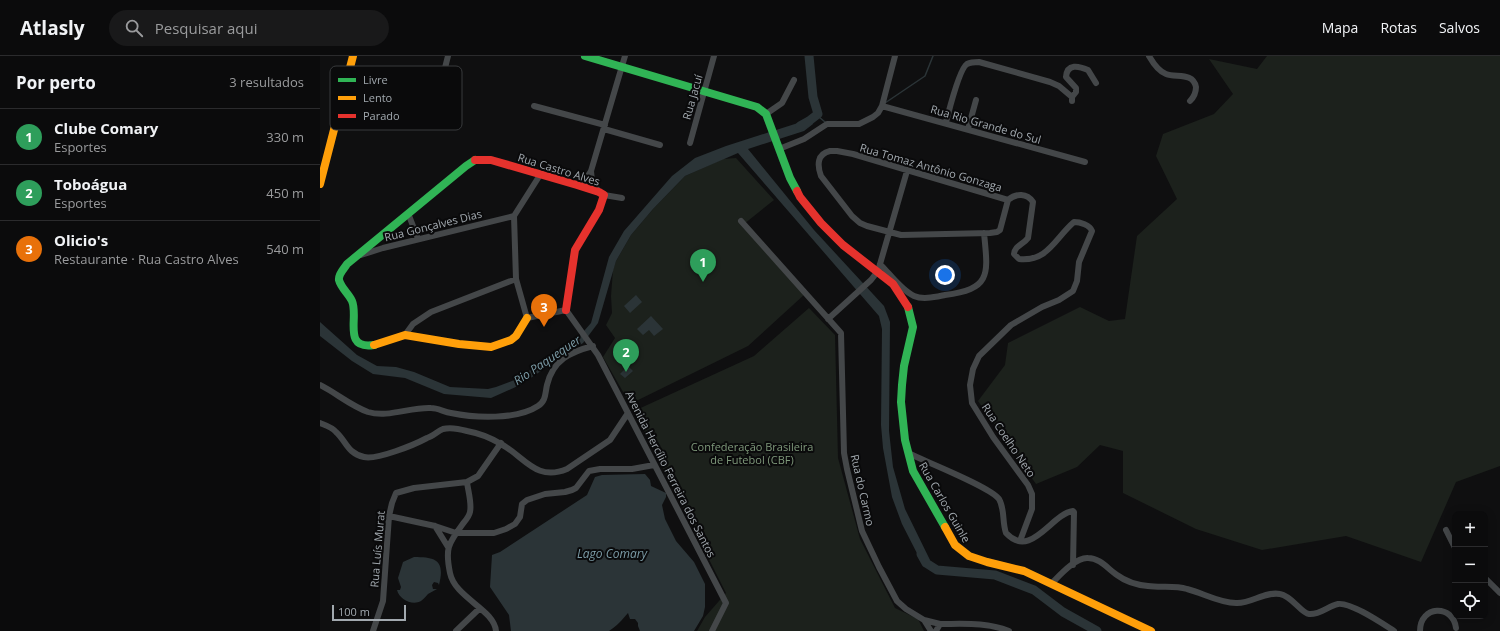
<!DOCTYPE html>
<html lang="pt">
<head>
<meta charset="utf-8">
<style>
	:root { --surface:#0b0b0c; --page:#19191a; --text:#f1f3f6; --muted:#9a9b9d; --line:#2b2b2d; --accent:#6f7377 }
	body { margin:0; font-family:"Open Sans",sans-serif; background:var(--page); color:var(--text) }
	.controls { position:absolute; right:12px; bottom:12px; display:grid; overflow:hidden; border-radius:8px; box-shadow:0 2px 10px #0003 }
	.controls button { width:36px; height:36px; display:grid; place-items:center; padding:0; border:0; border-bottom:1px solid var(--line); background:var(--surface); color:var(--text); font:20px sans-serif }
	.scale { position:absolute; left:12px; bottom:10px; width:74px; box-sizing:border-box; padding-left:4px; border:2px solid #a2a9af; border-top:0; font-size:11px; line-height:14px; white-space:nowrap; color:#a2a9af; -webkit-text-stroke:3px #0a0a0b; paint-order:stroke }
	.you { position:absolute; left:625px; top:219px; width:14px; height:14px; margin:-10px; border:3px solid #fff; border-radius:50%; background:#1a73e8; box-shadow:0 0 0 6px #1a73e833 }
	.badge { display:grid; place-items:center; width:26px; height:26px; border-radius:50%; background:var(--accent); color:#fff; font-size:13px; font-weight:700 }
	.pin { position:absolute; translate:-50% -33px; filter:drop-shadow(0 1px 2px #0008) }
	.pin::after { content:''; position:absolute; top:21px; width:14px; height:12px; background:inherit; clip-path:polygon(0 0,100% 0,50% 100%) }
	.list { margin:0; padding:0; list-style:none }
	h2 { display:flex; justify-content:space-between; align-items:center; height:52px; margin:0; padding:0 16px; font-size:17px }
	h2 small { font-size:13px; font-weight:400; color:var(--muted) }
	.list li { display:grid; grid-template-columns:26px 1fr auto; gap:12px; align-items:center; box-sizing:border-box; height:56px; padding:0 16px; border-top:1px solid var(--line) }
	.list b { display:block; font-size:15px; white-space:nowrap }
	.list p { margin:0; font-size:13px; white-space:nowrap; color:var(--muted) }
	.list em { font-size:13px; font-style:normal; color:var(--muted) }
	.icon { flex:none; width:22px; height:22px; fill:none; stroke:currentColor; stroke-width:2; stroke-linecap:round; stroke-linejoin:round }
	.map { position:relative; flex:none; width:1180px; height:575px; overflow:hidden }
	header { display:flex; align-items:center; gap:24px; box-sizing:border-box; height:56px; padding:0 20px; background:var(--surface); border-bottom:1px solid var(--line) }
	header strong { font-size:19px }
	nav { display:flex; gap:22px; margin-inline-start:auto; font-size:14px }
	.search { width:280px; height:36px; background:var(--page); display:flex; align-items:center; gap:10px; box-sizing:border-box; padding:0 14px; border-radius:22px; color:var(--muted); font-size:15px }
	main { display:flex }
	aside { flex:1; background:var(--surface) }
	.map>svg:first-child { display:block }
</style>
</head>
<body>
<header>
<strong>Atlasly</strong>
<div class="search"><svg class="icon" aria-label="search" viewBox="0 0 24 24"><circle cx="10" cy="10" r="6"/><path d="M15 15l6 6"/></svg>Pesquisar aqui</div>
<nav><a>Mapa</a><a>Rotas</a><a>Salvos</a></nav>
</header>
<main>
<aside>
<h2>Por perto<small>3 resultados</small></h2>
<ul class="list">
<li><span class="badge" style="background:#2e9e5b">1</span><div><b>Clube Comary</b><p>Esportes</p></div><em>330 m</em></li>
<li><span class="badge" style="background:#2e9e5b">2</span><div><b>Toboágua</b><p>Esportes</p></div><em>450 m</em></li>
<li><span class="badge" style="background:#e8710a">3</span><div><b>Olicio's</b><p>Restaurante · Rua Castro Alves</p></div><em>540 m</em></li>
</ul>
</aside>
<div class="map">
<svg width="1180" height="575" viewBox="0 0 1180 575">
	<rect width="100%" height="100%" fill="#0f0f10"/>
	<path fill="#1c211c" d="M947,0H1180V410L1136,426L1101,506L1026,480L942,494L876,473L803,437V395L780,389L757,411L716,428L658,345L685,309L688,287L760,251L789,265L805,263L817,180L857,143L836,100L843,78L894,58L913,38L889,3L937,13Z
		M416,102L454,144L424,168L485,238L428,290L310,348L283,301L295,282L286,269L292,257L291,240L293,214L296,205L311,179L333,153L365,120L403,103Z
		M489,252L515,279L518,402L540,483L575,552L598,563L604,575H377L385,561L406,537L314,355L434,300Z"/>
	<path fill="#2b3437" d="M488,61L493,68L484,75L428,93L494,174L564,250L570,266L569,375L573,411L585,453L610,504L604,511L582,468L572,441L563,392L561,369L562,273L559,260L418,97L365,120L333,153L311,179L296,205L278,267L263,287L200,329L171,342L124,338L85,322L53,318L32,305L0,280V266L37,299L57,310L76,311L94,316L130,331L168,333L176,331L197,323L257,283L271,267L289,201L304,175L352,120L375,102L406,90L478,67Z
		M316,239L322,246L310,257L304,250Z
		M331,260L343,273L334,280L329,274L323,279L317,273Z
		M308,310L313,315L305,322L300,318Z
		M325,418L330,424L331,430L346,437V441L342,449L345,463L356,485L374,506L385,528V551L383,560L374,575H320L318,570V567L315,563H310L308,557C302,564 297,570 289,575H191L189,559L170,531L172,499L180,496L267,439L275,421L282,419Z
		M94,501C117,501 125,505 119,529L118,527L114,526L112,529L113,533H117C114,535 111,536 108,538C106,540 104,543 101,545C92,550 79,543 77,534H80L81,531L78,522L83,506Z"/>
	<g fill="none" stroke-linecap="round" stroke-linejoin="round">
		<path stroke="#2b3437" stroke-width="1.5" d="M565,47L605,20L613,0
			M498,58L499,61L505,66"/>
		<path stroke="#2b3437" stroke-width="9" d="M480,70L489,65L498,58L493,41L489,0
			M601,498L606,507L617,514L675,519L714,534L743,556L777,575"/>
		<path stroke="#444749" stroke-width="6" d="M829,0C833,7 838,15 846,18C856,22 873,16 876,31C876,36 874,41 870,45
			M752,41L756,36V32L746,21C747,7 759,10 768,14L776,27
			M214,50L285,69
			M562,50L765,106
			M446,58L462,47L474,24
			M113,59L128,0
			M626,66C629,55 639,13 647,8C651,6 655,6 659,6L730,26L739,30L752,41V45
			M284,73L340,89
			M648,73L656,44
			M370,87L394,0
			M459,93L484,83L507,68H539L553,61L558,57L562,50L575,0
			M510,95H517L533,98L688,144L680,174L677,176L670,177L581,179L547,170L540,167L532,160L501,120C497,109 497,98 510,95Z
			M271,115L272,125L279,136
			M220,119L194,160L196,223L207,262L246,254L278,299L406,547L392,575
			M257,129L264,126L271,115L305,0
			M284,139L302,142
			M688,144C696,137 707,137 713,146L708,182C703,189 695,189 694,198L699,203C728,206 735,182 754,166C760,166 770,169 772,175L759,206L757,225L753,235L739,244L722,251L691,269L659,300L653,313L650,329L652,347L673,381L708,429L712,438V453L700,485
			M88,157L98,183
			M421,165L521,277L524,397L527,413L542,475L559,511L577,545L586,553L604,564L611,575
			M41,199L63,192L194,160
			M560,208C570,218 581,234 594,240C603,244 615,241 625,239C672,233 668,218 664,177
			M508,263L551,224L558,215L587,115
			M85,279L93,268L111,256L196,223
			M0,329C16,337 31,350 48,356C68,362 90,351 111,352C118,352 124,356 131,357C155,362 197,364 218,350C226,345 225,338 227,329C233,304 250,296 273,290
			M0,367C5,369 12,371 16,376C27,386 27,397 44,401C57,404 94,389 107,382C113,380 118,375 123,373C130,371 140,373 147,375C158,377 171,382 181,388C205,401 216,426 247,413L290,384L308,357
			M588,397C604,405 671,431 679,443C685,453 682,466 686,477C711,504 731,458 753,455L754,456L753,509
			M69,460L115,470L136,477H174L186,473L195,468L200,461L202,448L207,444L225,438L245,436L252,434L256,432L269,415L280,413H312L334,409
			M115,470L128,491
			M1126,474L1135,492
			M1165,522L1180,537
			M732,527C740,519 756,501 768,502C780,502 788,513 797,519C805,525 817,529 828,530C841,532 854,529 867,533C883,537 899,547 916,547C931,548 945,535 960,538C972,540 981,557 989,558C1000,559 1008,550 1018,548C1031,546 1063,568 1074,575
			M604,564L620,568
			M53,575L63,545L69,460L72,447L76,437L94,432L147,426
			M136,575L159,553
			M176,575C174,553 135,542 130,517C125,493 128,488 142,469C145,465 149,461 150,456C152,447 148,435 147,426L158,420L181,387
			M616,575L620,568C644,568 666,566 689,575
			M1100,575C1100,549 1133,548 1136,572"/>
		<path stroke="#30b455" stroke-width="8" d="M265,0L437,51L446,58L470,122L477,135
			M588,251L593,271L584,310L582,329L581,346L585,384L593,415L625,471
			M54,289C22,294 39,261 32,245C29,238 21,232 19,224C18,218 24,213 27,208L146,110L155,104"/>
		<path stroke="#ff9f0a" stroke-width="8" d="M0,128L33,0
			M54,289L85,279L139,288L171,291L191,284L196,280L207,262
			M625,471L635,489L649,500L667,506L704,515L831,575"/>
		<path stroke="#e5322d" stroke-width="8" d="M155,104H171L257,129L279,136L284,139L279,154L255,194L246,254
			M477,135L480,141L501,167L523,189L573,228L588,251"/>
	</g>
	<g text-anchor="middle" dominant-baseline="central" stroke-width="4" stroke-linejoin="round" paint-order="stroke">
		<g font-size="11" fill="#a2a9af" stroke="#0a0a0b">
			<text transform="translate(372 41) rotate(-74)">Rua Jacuí</text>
			<text transform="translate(666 68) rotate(16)">Rua Rio Grande do Sul</text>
			<text transform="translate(611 111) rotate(16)">Rua Tomaz Antônio Gonzaga</text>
			<text transform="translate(239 113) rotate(17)">Rua Castro Alves</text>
			<text transform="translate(113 169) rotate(-14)">Rua Gonçalves Dias</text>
			<text transform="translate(689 384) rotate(56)">Rua Coelho Neto</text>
			<text transform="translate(351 418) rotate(63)">Avenida Hercílio Ferreira dos Santos</text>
			<text transform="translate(543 434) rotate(77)">Rua do Carmo</text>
			<text transform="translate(625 446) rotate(60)">Rua Carlos Guinle</text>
			<text transform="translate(57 493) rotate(-85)">Rua Luís Murat</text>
		</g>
		<g font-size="11" fill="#7f997b" stroke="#0a0a0b">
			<text x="432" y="390">Confederação Brasileira<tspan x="432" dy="13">de Futebol (CBF)</tspan></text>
		</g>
		<g font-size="12" font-style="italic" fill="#7c9ca7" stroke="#0a0a0b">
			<text transform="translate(227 304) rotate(-34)">Rio Paquequer</text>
			<text x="292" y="497">Lago Comary</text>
		</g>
	</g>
	<rect x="10" y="10" width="132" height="64" rx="6" fill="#0a0a0b" stroke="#383a3c" stroke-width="1"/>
	<rect x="18" y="22" width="18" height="4" fill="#30b455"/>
	<rect x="18" y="40" width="18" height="4" fill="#ff9f0a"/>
	<rect x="18" y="58" width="18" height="4" fill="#e5322d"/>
	<g font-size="11" fill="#a2a9af">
		<text x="43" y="28">Livre</text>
		<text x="43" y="46">Lento</text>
		<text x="43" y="64">Parado</text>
	</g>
</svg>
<div class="controls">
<button>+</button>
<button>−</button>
<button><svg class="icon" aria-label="locate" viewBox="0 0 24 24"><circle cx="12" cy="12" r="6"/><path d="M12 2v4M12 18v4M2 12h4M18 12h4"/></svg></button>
</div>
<div class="scale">100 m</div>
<div class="you"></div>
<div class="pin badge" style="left:383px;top:226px;background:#2e9e5b">1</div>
<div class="pin badge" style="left:306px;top:316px;background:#2e9e5b">2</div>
<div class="pin badge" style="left:224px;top:271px;background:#e8710a">3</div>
</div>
</main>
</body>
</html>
